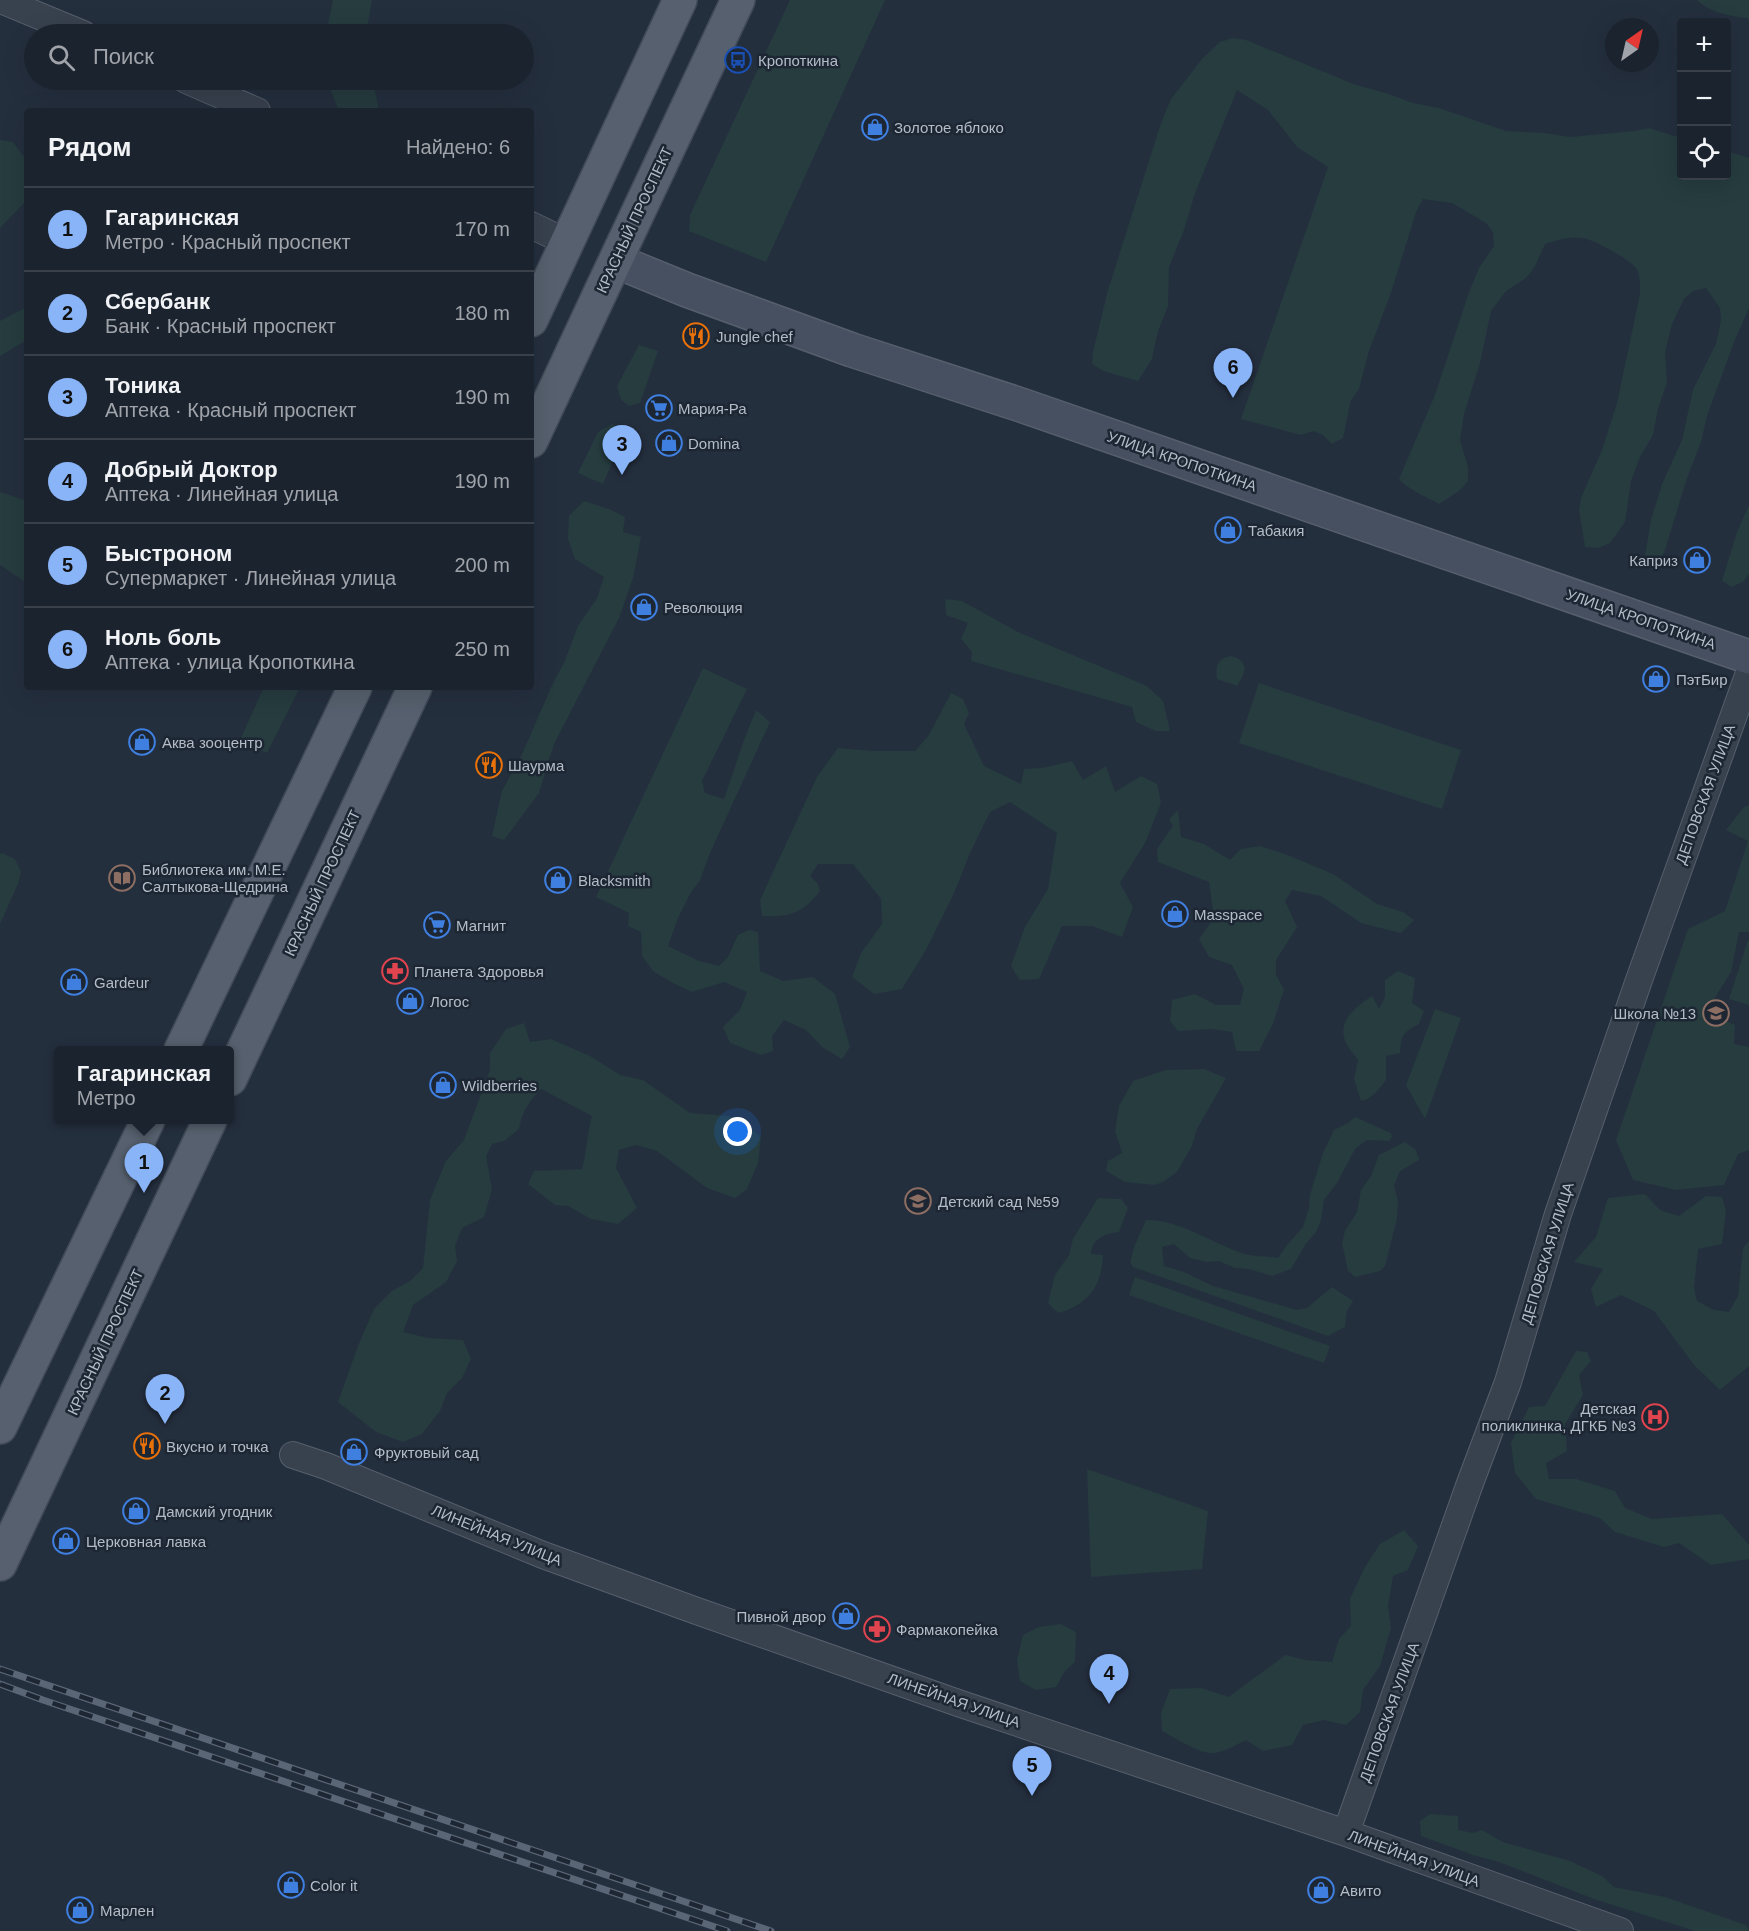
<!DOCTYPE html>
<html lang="ru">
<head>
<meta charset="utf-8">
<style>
	:root { --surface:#1b232e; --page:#242b36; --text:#f1f3f6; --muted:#a0a4aa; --line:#39404a; --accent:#8ab4f8 }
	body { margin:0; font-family:Helvetica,sans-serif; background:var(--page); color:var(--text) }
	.controls { position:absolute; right:18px; top:18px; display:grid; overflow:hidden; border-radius:6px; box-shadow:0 6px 24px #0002 }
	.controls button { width:54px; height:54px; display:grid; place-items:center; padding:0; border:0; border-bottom:2px solid var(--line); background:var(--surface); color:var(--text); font:30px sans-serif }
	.compass { position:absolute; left:1605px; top:18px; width:54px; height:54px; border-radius:50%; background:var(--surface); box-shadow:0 6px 24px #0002; rotate:34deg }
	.you { position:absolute; left:738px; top:1132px; width:21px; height:21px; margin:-15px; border:4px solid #fff; border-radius:50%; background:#1a73e8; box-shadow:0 0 0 9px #1a73e833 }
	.badge { display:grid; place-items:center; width:39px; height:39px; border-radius:50%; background:var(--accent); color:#111; font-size:20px; font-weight:700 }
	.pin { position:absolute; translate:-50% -50px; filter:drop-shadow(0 2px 3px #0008) }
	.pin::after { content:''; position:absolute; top:32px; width:21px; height:18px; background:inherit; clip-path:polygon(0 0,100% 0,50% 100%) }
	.popup { position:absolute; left:54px; top:1046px; width:180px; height:78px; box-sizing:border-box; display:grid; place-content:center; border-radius:6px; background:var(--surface); filter:drop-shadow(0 2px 4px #0005); font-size:20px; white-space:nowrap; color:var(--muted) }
	.popup b { font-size:22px; color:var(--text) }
	.popup::after { content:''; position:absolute; left:50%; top:100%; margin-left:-12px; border:12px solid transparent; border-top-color:var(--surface) }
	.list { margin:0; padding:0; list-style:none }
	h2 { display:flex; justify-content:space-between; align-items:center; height:78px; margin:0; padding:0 24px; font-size:26px }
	h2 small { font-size:20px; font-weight:400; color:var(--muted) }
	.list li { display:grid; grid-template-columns:39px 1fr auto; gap:18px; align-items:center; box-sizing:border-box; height:84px; padding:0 24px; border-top:2px solid var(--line) }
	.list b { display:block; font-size:22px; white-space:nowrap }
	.list p { margin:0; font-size:20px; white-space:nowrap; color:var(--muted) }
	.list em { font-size:20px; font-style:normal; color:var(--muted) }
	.icon { flex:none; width:33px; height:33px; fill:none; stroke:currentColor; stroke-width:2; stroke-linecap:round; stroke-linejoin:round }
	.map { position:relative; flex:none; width:1749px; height:1931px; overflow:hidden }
	.search { position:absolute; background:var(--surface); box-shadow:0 6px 24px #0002; left:24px; top:24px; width:510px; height:66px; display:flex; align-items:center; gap:15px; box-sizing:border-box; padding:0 21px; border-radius:33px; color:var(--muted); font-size:22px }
	.panel { position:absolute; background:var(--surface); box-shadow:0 6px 24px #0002; left:24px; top:108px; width:510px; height:582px; border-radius:6px }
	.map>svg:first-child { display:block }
</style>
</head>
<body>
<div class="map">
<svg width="1749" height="1931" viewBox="0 0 1749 1931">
	<rect width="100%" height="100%" fill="#242f3e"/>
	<path fill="#263c3f" d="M333,0H372L366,34H326Z
		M790,0H885L766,262L689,231L690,215Z
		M1697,0H1749V19C1730,15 1711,14 1697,0Z
		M1233,38L1246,40L1356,85L1386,93L1413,103L1439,108L1506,131L1545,133L1570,137L1635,131L1649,128L1681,138L1682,176H1726L1727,151L1749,158V308L1734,342L1707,416L1701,442L1687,478L1664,553L1655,563L1645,556L1651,520L1662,484L1682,440L1693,390L1716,344L1721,320L1720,308L1706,288L1693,291L1684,299L1672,324L1665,352L1667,382L1658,409L1653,435L1640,457L1631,481L1625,522L1610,543L1598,548L1585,547L1579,510L1581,498L1602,450L1617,403L1640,294C1640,286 1641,273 1635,267C1627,258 1593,239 1582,238C1570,236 1557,240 1545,244L1534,268L1526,278L1506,291L1491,311L1480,363L1464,414L1460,440L1468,467V481L1459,491L1439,504C1425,496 1410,491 1399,479L1435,395L1469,292L1479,268L1494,246L1493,232L1486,223L1452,203L1423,199L1416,212L1391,293L1369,351L1359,389L1351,400L1343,438L1332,444L1323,435L1313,431L1301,435L1241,419L1328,167L1297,147L1268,110L1237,90L1195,193L1184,230L1169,267L1168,306L1158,331L1152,359L1138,381L1103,371L1092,364L1093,352L1108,290L1161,123L1171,99L1202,59L1220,42Z
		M327,80H373L379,111H342L338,109Z
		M0,140L13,142L27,161V200L0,228Z
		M27,307V340L0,356V321Z
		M639,345L658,351L640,403L629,406L621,400L617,386Z
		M612,424L626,431L603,484L578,473L598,432Z
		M0,492L27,501V583L0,565Z
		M584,501L609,509L625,517L623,532L641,537L633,578L619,618L554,744L539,793L504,840L492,836L502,791L523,752L553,683L564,663L578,626L597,598L604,577L575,559L568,539L569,516Z
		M1749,505V574L1744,581L1732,587L1722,581L1737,532Z
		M945,599L962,601L1020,633L1147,686L1163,701L1170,731H1156L1136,722L1132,707L971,661L972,652L961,639L968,623L946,615Z
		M1231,656C1250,661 1246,673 1237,686L1217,679C1215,667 1217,658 1231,656Z
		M703,668L747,689L702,781L705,793L724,799L744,740L756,710L770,722L710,853L700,880L690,894L678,918L668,946L699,961L719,966L728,957L738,935L749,930L758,932L760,971L783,981L813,977L835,994L850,1047L842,1059L822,1047L806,1030L784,1020L772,1036L773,1051L761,1055L730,1043L723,1027L740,1010L747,992L724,982L692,992L673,983L654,972L642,956L641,932L628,926L629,913L596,897Z
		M1259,683L1461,750L1442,809L1239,743Z
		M264,687H300L267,753L240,740Z
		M951,693L963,699L969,713L964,724L984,766L1021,784L1024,769L1042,768L1072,761L1083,780L1106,766L1115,792L1141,776L1157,784L1161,803L1145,843L1120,883L1133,907L1122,937L1092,926H1062L1039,979L1020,980L1011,966L1025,927L1048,889L1057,833L1010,802L990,812L970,853L954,893L926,950L902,989L874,994L852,977L861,953L882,924L881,899L853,864H818L810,876L818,884L820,891C802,914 790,917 762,916L760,900L817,777L838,748L872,751H915L929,735Z
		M1749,805V932H1739L1731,972L1706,1012L1735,1025L1734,1044L1749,1047V1150L1738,1154L1724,1185L1676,1190L1633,1180L1616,1140L1688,929L1725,911L1748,841L1726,830L1744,807Z
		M1178,810L1181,837L1204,844L1230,860L1241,849L1260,846L1285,854L1333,874L1377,904L1403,912L1414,920L1401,933L1361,923L1321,896L1292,890L1285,901L1297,927L1276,960V975L1284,989L1273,1024L1259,1051H1236L1232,1032L1211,1029L1178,1031L1170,1021L1172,1000L1195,994L1216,1005H1240L1244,989L1232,965L1209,957L1199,939L1214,918L1209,882L1158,862L1157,849L1173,826L1169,819Z
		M2,853L15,859L21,872L18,884L0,924V854Z
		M1748,940L1749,941V1005L1729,999Z
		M1398,971L1415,978L1412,1003L1424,1011L1419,1024C1403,1032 1401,1035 1400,1053L1386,1056V1080C1379,1089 1372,1099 1361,1101L1354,1079L1358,1060C1354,1055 1349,1049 1346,1043C1336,1021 1356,1007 1372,996L1379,1009L1385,997V980Z
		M1435,1009L1461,1018L1425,1119L1406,1085Z
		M524,1023L530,1042L551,1039L590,1056L620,1075L643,1080L690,1113L729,1116L743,1122L761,1137L758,1163L747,1189L735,1198L707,1188L657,1151L636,1145L619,1150L616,1168L637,1208L618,1224L591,1219L568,1206L555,1205L528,1184L534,1171L582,1169C587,1151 587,1134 592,1116L541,1089C529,1101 522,1112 519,1129L504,1141L492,1144L486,1156L492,1189L484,1217L462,1228L455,1246L457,1261L446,1282L413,1305L403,1332L428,1338L463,1340L471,1359L462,1378L447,1393L440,1411L422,1434L403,1442L376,1432L338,1402L358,1346L374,1309L392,1291L410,1281L423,1268L430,1200L446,1161L464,1140L490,1070V1053L506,1029Z
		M1204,1069L1226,1078L1197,1129L1192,1146L1177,1172L1163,1182L1155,1185L1125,1182L1106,1171L1108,1161L1122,1153L1115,1131L1119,1106L1133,1081L1166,1070Z
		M1355,1117L1391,1133L1392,1137L1389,1141L1367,1140L1355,1149L1337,1183L1324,1200L1321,1220L1316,1232L1305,1245L1291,1269L1272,1276L1249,1269L1235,1268L1219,1261L1207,1262L1190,1258L1174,1244L1162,1247L1164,1266L1184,1272L1213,1286L1297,1310L1307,1308L1332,1287L1353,1301L1347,1311L1345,1327L1328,1336L1133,1267L1130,1262L1135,1245L1146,1220C1181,1220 1209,1242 1242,1253C1252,1257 1267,1256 1278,1258L1287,1245L1303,1227L1309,1208L1310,1195L1323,1153L1334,1130L1348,1123Z
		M1405,1142L1416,1150L1419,1160L1400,1171L1394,1186L1398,1201L1397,1218L1385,1266L1380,1271L1355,1277L1348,1271L1342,1243L1345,1231L1357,1212L1361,1190L1371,1176L1379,1155Z
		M1645,1194L1660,1210L1679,1216L1706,1196L1722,1197L1726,1211L1722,1244L1698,1249L1694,1288L1697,1301L1714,1310L1729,1312L1738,1296L1743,1248L1749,1241V1366L1720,1390L1694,1365L1654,1311L1621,1295L1596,1307L1591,1289L1603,1269L1574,1262L1596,1237L1608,1198Z
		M1098,1198L1121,1199L1128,1208L1119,1232C1105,1234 1092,1238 1091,1254L1103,1255C1102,1286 1088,1305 1058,1313L1048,1303L1055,1275L1069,1255L1073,1239Z
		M1135,1277L1330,1346L1324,1363L1129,1295Z
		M1576,1351L1587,1352L1591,1361L1579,1375L1583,1395L1565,1424L1567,1451L1546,1463L1549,1479H1576L1615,1491L1625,1508L1652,1519L1722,1514L1749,1545V1559L1711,1565L1679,1543L1664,1547L1615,1532L1600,1518L1536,1499L1515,1473L1511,1443L1529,1407L1545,1406Z
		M1087,1469L1208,1511L1202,1569L1091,1577Z
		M1404,1530L1418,1546L1408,1570L1393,1576L1388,1606L1391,1628L1380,1666L1363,1690L1360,1712L1346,1725L1324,1720L1303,1725L1292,1745L1263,1751L1246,1740C1236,1745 1226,1751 1215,1753C1201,1755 1175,1738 1162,1731L1161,1713L1170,1689L1201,1688L1229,1697C1247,1682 1267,1670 1285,1655L1305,1660L1332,1662L1339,1639L1351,1626L1350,1599L1365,1567L1380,1544Z
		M1061,1624L1076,1632L1075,1662L1065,1671L1056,1687L1036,1690L1020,1681L1017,1660L1023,1635L1039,1627Z
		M1430,1814L1458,1816V1830L1473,1833L1482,1830L1503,1842L1570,1861L1602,1876L1614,1887L1665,1897L1746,1925L1749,1931H1695L1594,1899L1499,1862L1473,1855L1421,1836L1420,1821Z"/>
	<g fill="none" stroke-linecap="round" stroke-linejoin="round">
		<g stroke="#565f6c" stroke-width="28">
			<path id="minor" d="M1,0L83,34
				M186,80L257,111
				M531,225L568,243
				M293,1455L326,1466L543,1555L694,1610L961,1704L1346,1833L1620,1931
				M1346,1833L1469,1486L1508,1382L1558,1214L1639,980L1749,673"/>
		</g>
		<g stroke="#565f6c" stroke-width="36">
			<path id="secondary" d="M616,261L687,290L852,350L1021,405L1749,657"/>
		</g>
		<g stroke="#414a57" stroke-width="36">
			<path id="primary" d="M531,320L680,0
				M531,441C600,294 668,146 738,0
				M181,1050L355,687
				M230,1079L415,687
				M0,1427L148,1120
				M0,1564L210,1120"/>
		</g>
		<use href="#minor" stroke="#38414e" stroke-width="26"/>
		<use href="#secondary" stroke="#465061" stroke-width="33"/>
		<use href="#primary" stroke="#56606e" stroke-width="33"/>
		<g stroke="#5a6575" stroke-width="7">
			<path id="rail" d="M0,1669L771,1931
				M0,1684L43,1700L727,1931"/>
		</g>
		<use href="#rail" stroke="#1d2633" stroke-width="4.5" stroke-dasharray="14" stroke-linecap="butt"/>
	</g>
	<defs>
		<g id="bus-ring" transform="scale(1.35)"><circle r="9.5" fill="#1d2633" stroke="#1a4fb4" stroke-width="1.5"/><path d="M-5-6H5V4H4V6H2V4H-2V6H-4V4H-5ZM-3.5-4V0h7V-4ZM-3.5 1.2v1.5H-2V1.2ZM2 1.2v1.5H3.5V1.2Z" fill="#1a4fb4"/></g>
		<g id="shop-ring" transform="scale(1.35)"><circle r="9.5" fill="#1d2633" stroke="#3f7fe0" stroke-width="1.5"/><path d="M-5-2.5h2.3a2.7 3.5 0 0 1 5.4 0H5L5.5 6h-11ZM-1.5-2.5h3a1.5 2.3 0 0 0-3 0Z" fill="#3f7fe0"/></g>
		<g id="restaurant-ring" transform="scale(1.35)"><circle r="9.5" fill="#1d2633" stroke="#e8710a" stroke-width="1.5"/><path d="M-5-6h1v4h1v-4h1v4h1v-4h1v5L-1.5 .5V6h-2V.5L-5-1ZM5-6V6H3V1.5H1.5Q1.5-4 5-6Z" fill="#e8710a"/></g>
		<g id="supermarket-ring" transform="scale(1.35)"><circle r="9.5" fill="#1d2633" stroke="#3f7fe0" stroke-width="1.5"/><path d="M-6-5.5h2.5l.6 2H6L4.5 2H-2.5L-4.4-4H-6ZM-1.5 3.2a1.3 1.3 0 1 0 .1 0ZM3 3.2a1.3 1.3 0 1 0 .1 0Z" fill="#3f7fe0"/></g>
		<g id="library-ring" transform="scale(1.35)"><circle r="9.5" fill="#1d2633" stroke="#8d6e63" stroke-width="1.5"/><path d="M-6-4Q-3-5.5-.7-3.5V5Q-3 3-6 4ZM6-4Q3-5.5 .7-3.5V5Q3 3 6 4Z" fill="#8d6e63"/></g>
		<g id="pharmacy-ring" transform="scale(1.35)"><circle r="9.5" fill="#1d2633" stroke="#e0444e" stroke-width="1.5"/><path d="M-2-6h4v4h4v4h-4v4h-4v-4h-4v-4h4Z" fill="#e0444e"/></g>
		<g id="school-ring" transform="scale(1.35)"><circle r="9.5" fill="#1d2633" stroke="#8d6e63" stroke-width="1.5"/><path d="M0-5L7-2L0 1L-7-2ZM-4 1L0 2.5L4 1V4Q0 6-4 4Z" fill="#8d6e63"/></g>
		<g id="hospital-ring" transform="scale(1.35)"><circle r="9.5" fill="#1d2633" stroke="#e0444e" stroke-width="1.5"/><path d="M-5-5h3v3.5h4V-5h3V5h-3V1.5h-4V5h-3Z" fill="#e0444e"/></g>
	</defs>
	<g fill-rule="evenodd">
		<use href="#bus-ring" x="738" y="60"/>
		<use href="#shop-ring" x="875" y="127"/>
		<use href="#restaurant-ring" x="696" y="336"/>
		<use href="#supermarket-ring" x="659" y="408"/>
		<use href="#shop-ring" x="669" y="443"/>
		<use href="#shop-ring" x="1228" y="530"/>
		<use href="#shop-ring" x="1697" y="560"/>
		<use href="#shop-ring" x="644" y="607"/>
		<use href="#shop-ring" x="1656" y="679"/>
		<use href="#shop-ring" x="142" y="742"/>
		<use href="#restaurant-ring" x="489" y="765"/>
		<use href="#library-ring" x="122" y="878"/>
		<use href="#shop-ring" x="558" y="880"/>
		<use href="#shop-ring" x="1175" y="914"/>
		<use href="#supermarket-ring" x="437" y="925"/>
		<use href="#pharmacy-ring" x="395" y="971"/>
		<use href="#shop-ring" x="74" y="982"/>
		<use href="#shop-ring" x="410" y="1001"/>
		<use href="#school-ring" x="1716" y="1013"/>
		<use href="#shop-ring" x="443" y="1085"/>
		<use href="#school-ring" x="918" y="1201"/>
		<use href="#hospital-ring" x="1655" y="1417"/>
		<use href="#restaurant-ring" x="147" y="1446"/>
		<use href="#shop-ring" x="354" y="1452"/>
		<use href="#shop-ring" x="136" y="1511"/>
		<use href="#shop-ring" x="66" y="1541"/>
		<use href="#shop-ring" x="846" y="1616"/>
		<use href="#pharmacy-ring" x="877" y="1629"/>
		<use href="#shop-ring" x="291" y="1885"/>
		<use href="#shop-ring" x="1321" y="1890"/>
		<use href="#shop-ring" x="80" y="1910"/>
	</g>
	<g text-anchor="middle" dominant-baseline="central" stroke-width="5" stroke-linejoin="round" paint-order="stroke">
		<g font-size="15" fill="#b4bcc9" stroke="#1d2633" text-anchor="start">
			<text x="758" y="60">Кропоткина</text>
			<text x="894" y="127">Золотое яблоко</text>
			<text x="716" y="336">Jungle chef</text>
			<text x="678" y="408">Мария-Ра</text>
			<text x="688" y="443">Domina</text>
			<text x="1248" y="530">Табакия</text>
			<text x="1678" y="560" text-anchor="end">Каприз</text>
			<text x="664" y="607">Революция</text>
			<text x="1676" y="679">ПэтБир</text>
			<text x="162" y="742">Аква зооцентр</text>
			<text x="508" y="765">Шаурма</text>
			<text x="142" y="869">Библиотека им. М.Е.<tspan x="142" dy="17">Салтыкова-Щедрина</tspan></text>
			<text x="578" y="880">Blacksmith</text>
			<text x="1194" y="914">Masspace</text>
			<text x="456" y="925">Магнит</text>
			<text x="414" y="971">Планета Здоровья</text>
			<text x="94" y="982">Gardeur</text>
			<text x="430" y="1001">Логос</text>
			<text x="1696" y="1013" text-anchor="end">Школа №13</text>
			<text x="462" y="1085">Wildberries</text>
			<text x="938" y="1201">Детский сад №59</text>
			<text x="1636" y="1408" text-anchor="end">Детская<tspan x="1636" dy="17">поликлинка, ДГКБ №3</tspan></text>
			<text x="166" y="1446">Вкусно и точка</text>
			<text x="374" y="1452">Фруктовый сад</text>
			<text x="156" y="1511">Дамский угодник</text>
			<text x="86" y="1541">Церковная лавка</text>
			<text x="826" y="1616" text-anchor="end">Пивной двор</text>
			<text x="896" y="1629">Фармакопейка</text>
			<text x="310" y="1885">Color it</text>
			<text x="1340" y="1890">Авито</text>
			<text x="100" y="1910">Марлен</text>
		</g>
		<g font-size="15" fill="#b4bcc9" stroke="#1d2633">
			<text transform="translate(634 220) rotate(-65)">КРАСНЫЙ ПРОСПЕКТ</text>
			<text transform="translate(1182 461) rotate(19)">УЛИЦА КРОПОТКИНА</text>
			<text transform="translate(1641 619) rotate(19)">УЛИЦА КРОПОТКИНА</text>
			<text transform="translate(1705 794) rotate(-70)">ДЕПОВСКАЯ УЛИЦА</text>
			<text transform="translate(322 883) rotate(-65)">КРАСНЫЙ ПРОСПЕКТ</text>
			<text transform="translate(1547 1253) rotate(-73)">ДЕПОВСКАЯ УЛИЦА</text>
			<text transform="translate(105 1342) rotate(-65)">КРАСНЫЙ ПРОСПЕКТ</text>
			<text transform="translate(497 1535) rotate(22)">ЛИНЕЙНАЯ УЛИЦА</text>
			<text transform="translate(954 1700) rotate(19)">ЛИНЕЙНАЯ УЛИЦА</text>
			<text transform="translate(1389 1712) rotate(-70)">ДЕПОВСКАЯ УЛИЦА</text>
			<text transform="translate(1414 1858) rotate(20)">ЛИНЕЙНАЯ УЛИЦА</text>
		</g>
	</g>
</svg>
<div class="controls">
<button>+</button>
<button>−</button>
<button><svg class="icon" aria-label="locate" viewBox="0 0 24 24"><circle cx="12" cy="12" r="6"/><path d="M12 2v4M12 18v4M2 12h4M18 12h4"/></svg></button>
</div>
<svg class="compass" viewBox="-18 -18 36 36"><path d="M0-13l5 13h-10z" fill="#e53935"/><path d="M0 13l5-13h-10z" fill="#a0a4aa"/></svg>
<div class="you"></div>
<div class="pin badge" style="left:144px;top:1193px">1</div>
<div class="popup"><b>Гагаринская</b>Метро</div>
<div class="pin badge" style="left:165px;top:1424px">2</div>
<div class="pin badge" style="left:622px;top:475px">3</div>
<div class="pin badge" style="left:1109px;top:1704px">4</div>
<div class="pin badge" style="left:1032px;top:1796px">5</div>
<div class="pin badge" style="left:1233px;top:398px">6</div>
<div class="search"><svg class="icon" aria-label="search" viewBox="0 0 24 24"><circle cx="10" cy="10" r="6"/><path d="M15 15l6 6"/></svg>Поиск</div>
<section class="panel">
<h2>Рядом<small>Найдено: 6</small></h2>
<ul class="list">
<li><span class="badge">1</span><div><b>Гагаринская</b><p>Метро · Красный проспект</p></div><em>170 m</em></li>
<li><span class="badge">2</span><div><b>Сбербанк</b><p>Банк · Красный проспект</p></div><em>180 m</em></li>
<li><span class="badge">3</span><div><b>Тоника</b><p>Аптека · Красный проспект</p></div><em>190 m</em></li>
<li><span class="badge">4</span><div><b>Добрый Доктор</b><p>Аптека · Линейная улица</p></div><em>190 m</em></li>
<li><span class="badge">5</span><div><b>Быстроном</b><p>Супермаркет · Линейная улица</p></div><em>200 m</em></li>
<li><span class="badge">6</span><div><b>Ноль боль</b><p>Аптека · улица Кропоткина</p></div><em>250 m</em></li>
</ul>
</section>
</div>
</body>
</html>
